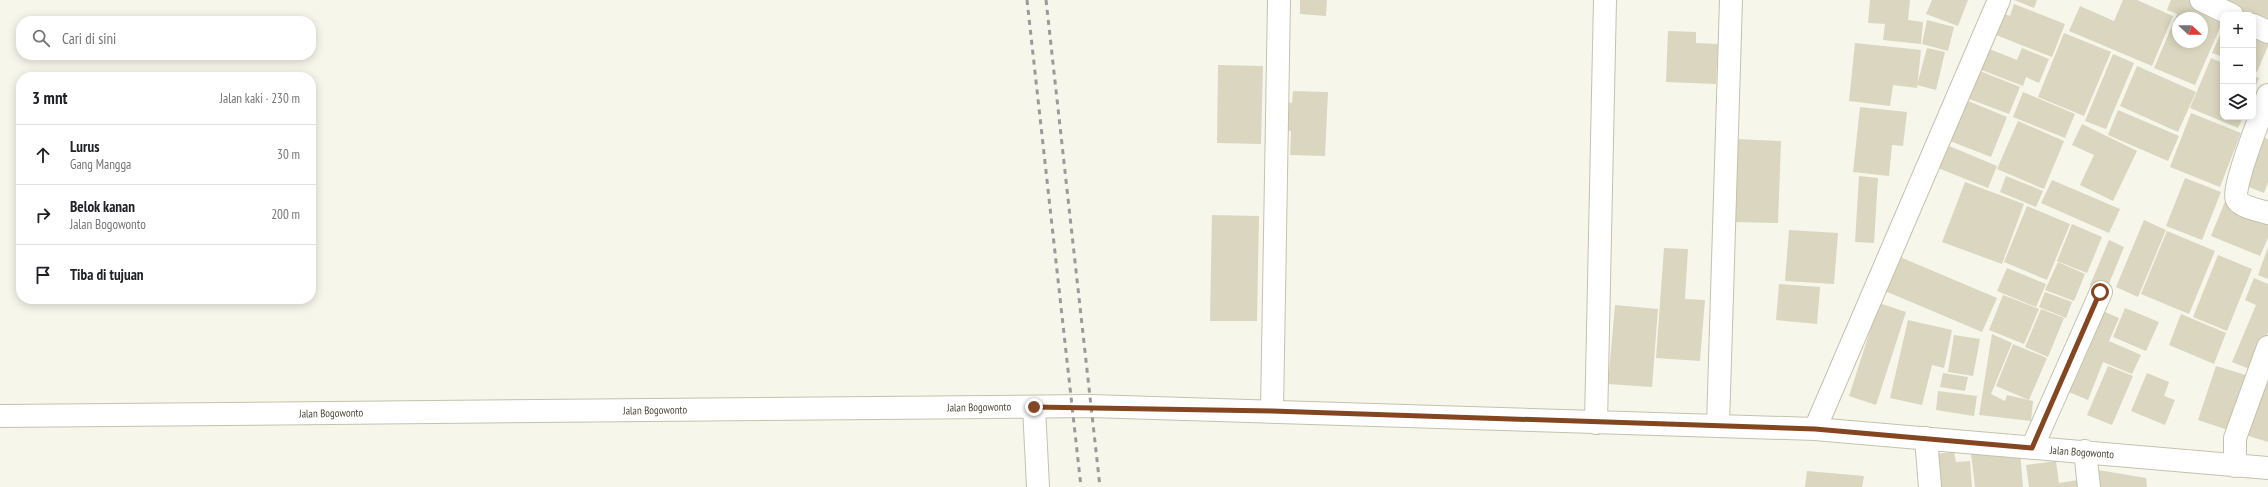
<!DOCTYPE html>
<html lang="id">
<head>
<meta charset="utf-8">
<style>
	:root { --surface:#fff; --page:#f6f6f6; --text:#202124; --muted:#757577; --line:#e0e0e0 }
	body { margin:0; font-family:"PT Sans Narrow",sans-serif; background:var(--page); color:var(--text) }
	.controls { position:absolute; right:12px; top:12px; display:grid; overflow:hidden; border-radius:8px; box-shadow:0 2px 10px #0003 }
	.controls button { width:36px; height:36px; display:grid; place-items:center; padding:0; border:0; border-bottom:1px solid var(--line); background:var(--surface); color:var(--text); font:20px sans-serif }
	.compass { position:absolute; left:2172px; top:12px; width:36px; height:36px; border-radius:50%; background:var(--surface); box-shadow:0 2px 10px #0003; rotate:112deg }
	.stop { position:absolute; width:12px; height:12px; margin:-9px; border:3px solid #844620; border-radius:50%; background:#fff }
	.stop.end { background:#844620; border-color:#fff; box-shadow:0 1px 4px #0008 }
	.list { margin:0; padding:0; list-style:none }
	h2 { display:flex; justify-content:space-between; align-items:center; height:52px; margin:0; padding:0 16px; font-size:17px }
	h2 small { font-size:13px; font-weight:400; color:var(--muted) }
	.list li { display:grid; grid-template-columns:26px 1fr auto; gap:12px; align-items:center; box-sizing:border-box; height:60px; padding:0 16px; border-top:1px solid var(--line) }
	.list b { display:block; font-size:15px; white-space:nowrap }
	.list p { margin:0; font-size:13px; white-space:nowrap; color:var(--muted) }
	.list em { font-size:13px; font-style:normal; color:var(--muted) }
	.icon { flex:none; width:22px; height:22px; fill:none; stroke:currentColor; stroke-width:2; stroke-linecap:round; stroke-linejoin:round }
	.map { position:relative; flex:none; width:2268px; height:487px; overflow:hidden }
	.search { position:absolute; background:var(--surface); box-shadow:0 2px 10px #0003; left:16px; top:16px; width:300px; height:44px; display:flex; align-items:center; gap:10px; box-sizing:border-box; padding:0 14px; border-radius:16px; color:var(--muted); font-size:15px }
	.panel { position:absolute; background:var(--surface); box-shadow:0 2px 10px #0003; left:16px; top:72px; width:300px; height:232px; border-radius:16px }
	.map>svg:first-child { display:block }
</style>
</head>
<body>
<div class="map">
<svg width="2268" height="487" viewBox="0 0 2268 487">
	<rect width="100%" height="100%" fill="#f7f6eb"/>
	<path fill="#dad6bf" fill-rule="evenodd" d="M1300,0H1327L1326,16L1300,14Z
		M1870,0H1910L1908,20L1923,22L1921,44L1883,40L1885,24L1868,23Z
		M1932,0H1968L1958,26L1926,14Z
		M2014,0H2037L2034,8Z
		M2123,0H2137L2173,16L2152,66L2069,31L2080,6L2114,21Z
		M2171,0H2188L2223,15V21L2195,85L2154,68L2177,14L2167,10ZM2178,18H2202V42H2178Z
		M2226,0H2268V22L2224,5Z
		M2014,4L2065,24L2052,57L1991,33L2000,12L2010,16Z
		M1927,20L1954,27L1948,51L1922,44Z
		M2223,28V57L2212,53Z
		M2253,30L2268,36V46L2257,72L2253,70Z
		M1668,31L1696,32V43L1718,44L1716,84L1666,82Z
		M2064,33L2111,52L2084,116L2038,97Z
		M1855,43L1921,50L1917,88L1893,85L1890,106L1849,101Z
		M1927,48L1945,52L1936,90L1917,85Z
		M1987,48L2017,60L2022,48L2049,59L2039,83L2026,77L2023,86L1979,69Z
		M2113,54L2134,63L2106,129L2085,121Z
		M2211,58L2223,63V117H2243L2238,128L2190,108Z
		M1218,65L1263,66L1261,144L1217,143Z
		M2137,66L2196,92L2178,132L2120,106Z
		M1975,69L2020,87L2009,114L1964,97Z
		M2253,76L2259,78L2253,92Z
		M1293,91L1328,92L1325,156L1290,155L1291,131L1285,130L1286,102L1292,103Z
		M2023,92L2075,114L2065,138L2013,117Z
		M1961,98L2007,117L1991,157L1945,139Z
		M1860,107L1907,112L1903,146L1892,145L1889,176L1853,172Z
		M2118,110L2179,136L2168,161L2108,135Z
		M2191,113L2241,133L2220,187L2170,167Z
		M2018,121L2064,141L2044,189L1997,169Z
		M2082,124L2137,151L2113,201L2080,185L2094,155L2072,145Z
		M2257,135L2268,139V182L2264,193L2239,183Z
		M1735,139L1781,141L1778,223L1732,222Z
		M1942,143L1997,166L1988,188L1933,166Z
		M1859,176L1878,178L1874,243L1855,242Z
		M2006,176L2043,191L2036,207L2000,192Z
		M2185,178L2221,192L2202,240L2166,226Z
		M2052,180L2120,209L2109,233L2041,203Z
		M1965,182L2024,204L2002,264L1942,242Z
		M2226,199L2268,216V238L2260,256L2211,236Z
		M2027,206L2070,224L2047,280L2004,262Z
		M1212,215L1259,216L1257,321H1210Z
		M2144,220L2166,230L2138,297L2116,287Z
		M2072,224L2102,237L2087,273L2057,261Z
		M1789,230L1838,233L1834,284L1785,281Z
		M2167,231L2215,251L2189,314L2141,294Z
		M2109,240L2124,247L2106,291L2090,285Z
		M2268,247V279L2258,275Z
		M1664,248L1688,249L1685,299L1705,300L1700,361L1656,358Z
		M2218,255L2252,269L2227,331L2193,317Z
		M1900,257L1997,298L1982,332L1885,291Z
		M2058,262L2085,274L2074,301L2045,290Z
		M2007,268L2046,284L2036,307L1997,291Z
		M2254,278L2268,284V332L2252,370L2232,362L2256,305L2245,300Z
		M1779,284L1820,287L1817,324L1776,320Z
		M2045,292L2072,302L2066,318L2039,307Z
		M2003,295L2039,309L2024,344L1989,330Z
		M1879,303L1906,312L1876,405L1849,396Z
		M1615,305L1658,309L1652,387L1608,384Z
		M2125,308L2159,322L2146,351L2113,337Z
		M2041,309L2064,318L2048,357L2025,347Z
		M2098,309L2119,318L2109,341L2141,355L2132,374L2103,362L2088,400L2064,390Z
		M2181,314L2226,333L2214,364L2169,345Z
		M1908,320L1952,330L1944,368L1932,365L1922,405L1890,398Z
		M1992,334L2012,343L1991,394L2005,401L2007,395L2029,400L1996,386L2013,344L2047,358L2029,400L2033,401L2031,421L1979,415Z
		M1954,335L1980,339L1973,376L1948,372Z
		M2108,366L2133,376L2112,425L2087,415Z
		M2216,366L2249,376L2231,431L2198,420Z
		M2268,370V442L2242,434Z
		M1943,373L1968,377L1965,391L1940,387Z
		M2147,373L2169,382L2164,396L2175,400L2165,425L2131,411Z
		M1938,391L1977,396L1974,416L1936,410Z
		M1970,445L2020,450L2023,487H1975Z
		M1954,452L1956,462L1970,461L1972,487H1932L1933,454Z
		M2056,461L2059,483L2078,480L2079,487H2029L2026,465Z
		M2098,470L2146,478L2147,487H2099Z
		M1807,471L1864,476L1862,487H1805Z"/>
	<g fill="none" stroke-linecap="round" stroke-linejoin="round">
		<g stroke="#c4c2ac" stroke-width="24">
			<path id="minor" d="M2201,0L2232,15
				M2253,25L2268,32
				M2268,95C2263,110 2230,191 2237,200C2243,208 2259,210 2268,213
				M1034,407L1038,487
				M1272,411L1279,0
				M0,416L1091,406L1815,429L2268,468
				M1596,423L1605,0
				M1718,425L1731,0
				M1815,429L1999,0
				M1926,438L1930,487
				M2032,448L2101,292
				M2085,451L2089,487
				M2235,466V438L2268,347"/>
		</g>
		<use href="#minor" stroke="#fff" stroke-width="22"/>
		<path stroke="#9a9a9a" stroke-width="3" stroke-dasharray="5 5" stroke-linecap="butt" d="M1027,0L1081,487
			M1046,0L1100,487"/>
	</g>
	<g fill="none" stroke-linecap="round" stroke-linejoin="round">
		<path stroke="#844620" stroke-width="5" d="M1034,407L1272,411L1815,429L2032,448L2100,292"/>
	</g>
	<g text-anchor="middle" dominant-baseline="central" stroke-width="3.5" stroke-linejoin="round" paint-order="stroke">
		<g font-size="11" fill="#4d4937" stroke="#fff">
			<text transform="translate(979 407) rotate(-1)">Jalan Bogowonto</text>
			<text transform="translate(655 410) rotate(-1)">Jalan Bogowonto</text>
			<text transform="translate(331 413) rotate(-1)">Jalan Bogowonto</text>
			<text transform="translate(2082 452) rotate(4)">Jalan Bogowonto</text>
		</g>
	</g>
</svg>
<div class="controls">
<button>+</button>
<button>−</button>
<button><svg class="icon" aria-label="layers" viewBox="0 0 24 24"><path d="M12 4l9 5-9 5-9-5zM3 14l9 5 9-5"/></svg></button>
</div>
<svg class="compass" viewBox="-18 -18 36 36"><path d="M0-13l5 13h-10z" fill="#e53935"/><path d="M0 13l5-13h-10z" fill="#757577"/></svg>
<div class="stop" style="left:2100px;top:292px"></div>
<div class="stop end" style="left:1034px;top:407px"></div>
<div class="search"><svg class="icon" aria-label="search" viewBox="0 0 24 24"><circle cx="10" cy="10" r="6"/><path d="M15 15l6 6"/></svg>Cari di sini</div>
<section class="panel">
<h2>3 mnt<small>Jalan kaki · 230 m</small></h2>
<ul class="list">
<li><svg class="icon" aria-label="ahead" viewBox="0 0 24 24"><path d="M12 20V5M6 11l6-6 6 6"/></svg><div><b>Lurus</b><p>Gang Mangga</p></div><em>30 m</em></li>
<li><svg class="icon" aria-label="right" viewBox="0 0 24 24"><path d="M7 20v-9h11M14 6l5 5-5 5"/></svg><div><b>Belok kanan</b><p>Jalan Bogowonto</p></div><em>200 m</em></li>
<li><svg class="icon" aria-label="arrive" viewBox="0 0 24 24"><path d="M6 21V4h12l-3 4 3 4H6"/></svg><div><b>Tiba di tujuan</b></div></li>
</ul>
</section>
</div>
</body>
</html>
